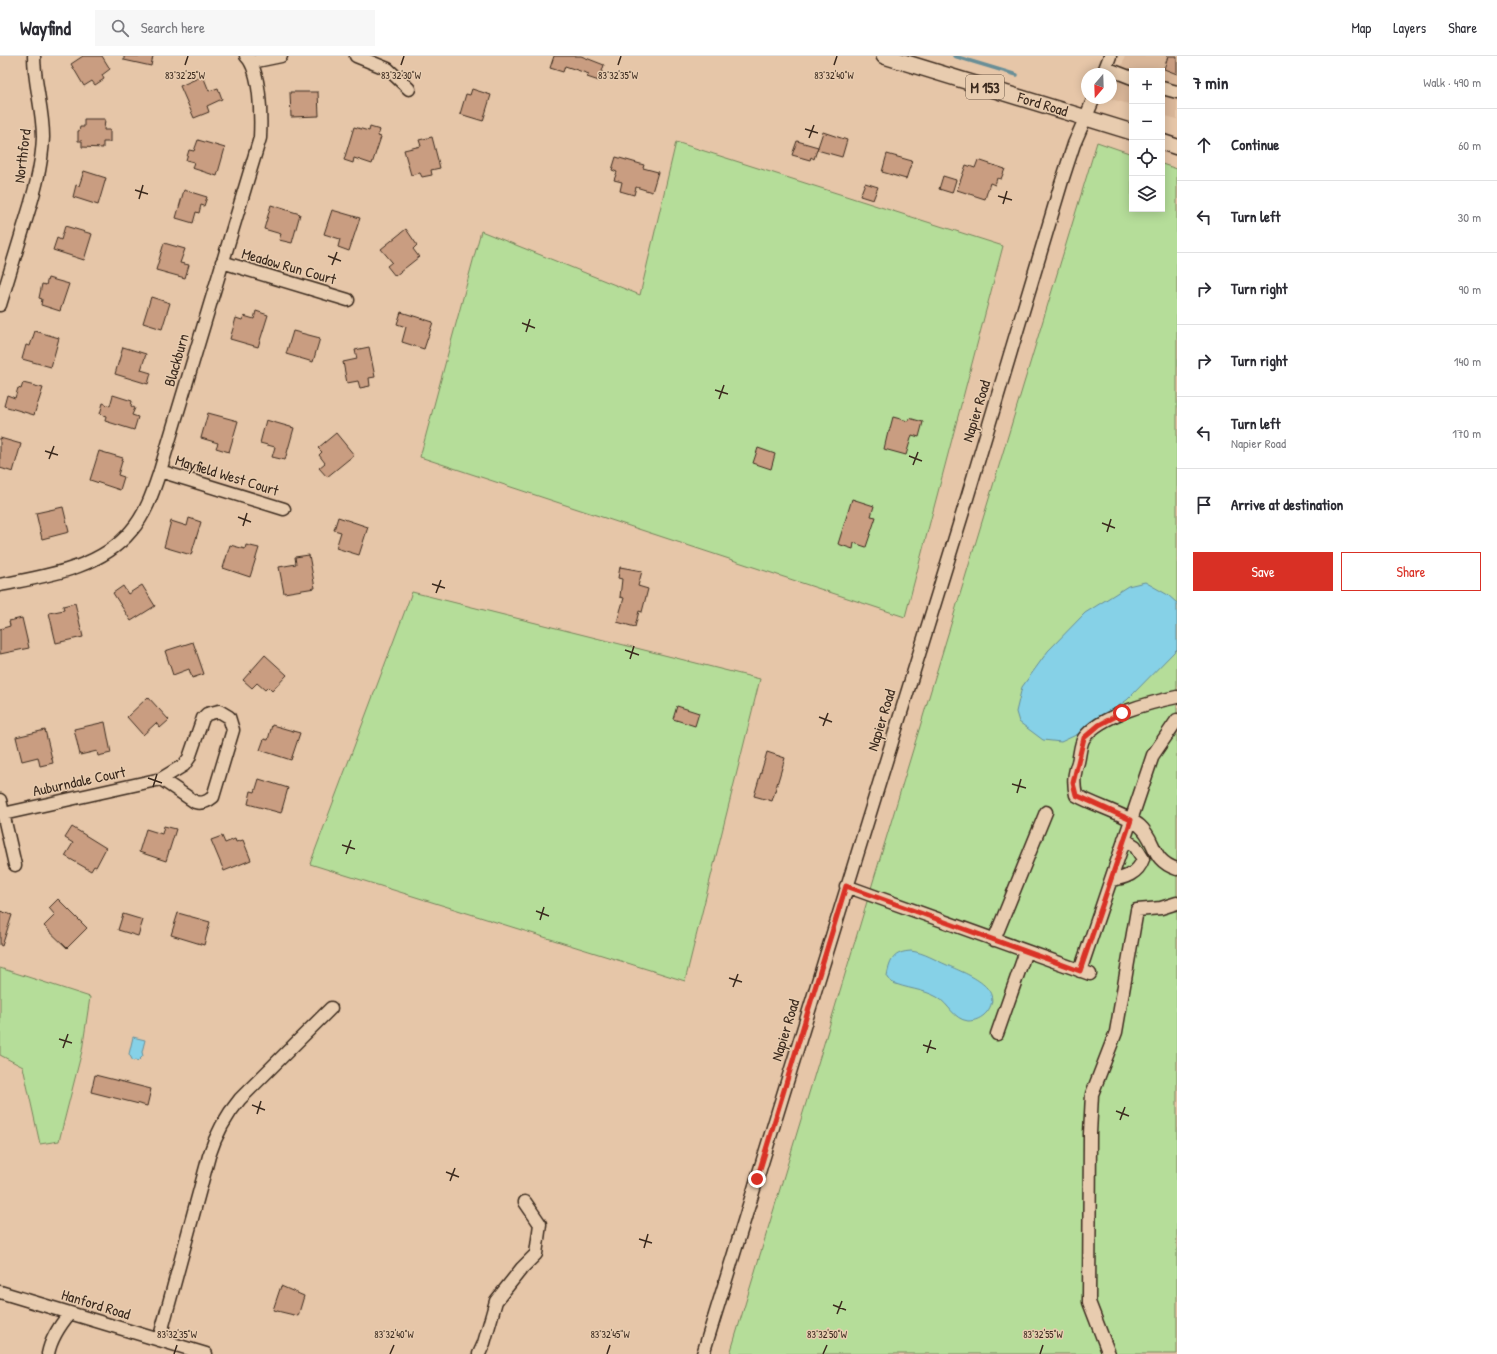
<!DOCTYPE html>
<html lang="en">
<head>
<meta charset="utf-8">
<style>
	:root { --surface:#fff; --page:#f7f7f7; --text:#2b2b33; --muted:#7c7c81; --line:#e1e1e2; --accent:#d93025 }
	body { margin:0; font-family:"Patrick Hand",sans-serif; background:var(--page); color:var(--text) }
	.controls { position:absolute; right:12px; top:12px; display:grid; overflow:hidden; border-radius:0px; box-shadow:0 2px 10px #0003 }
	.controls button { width:36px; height:36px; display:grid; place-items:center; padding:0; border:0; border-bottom:1px solid var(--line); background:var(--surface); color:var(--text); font:20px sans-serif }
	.compass { position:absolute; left:1081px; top:12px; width:36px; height:36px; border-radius:50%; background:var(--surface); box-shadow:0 2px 10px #0003; rotate:199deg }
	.stop { position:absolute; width:12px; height:12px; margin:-9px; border:3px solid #d93025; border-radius:50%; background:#fff }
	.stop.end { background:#d93025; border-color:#fff; box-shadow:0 1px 4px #0008 }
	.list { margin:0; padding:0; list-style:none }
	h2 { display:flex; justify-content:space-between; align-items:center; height:52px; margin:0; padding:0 16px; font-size:17px }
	h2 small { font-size:13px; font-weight:400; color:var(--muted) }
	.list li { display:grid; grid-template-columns:26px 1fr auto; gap:12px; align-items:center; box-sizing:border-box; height:72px; padding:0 16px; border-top:1px solid var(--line) }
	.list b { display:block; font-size:15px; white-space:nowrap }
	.list p { margin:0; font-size:13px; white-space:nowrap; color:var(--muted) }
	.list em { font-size:13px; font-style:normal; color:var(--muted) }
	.actions { display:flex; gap:8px; padding:12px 16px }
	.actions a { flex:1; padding:9px 0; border:1px solid var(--accent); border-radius:0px; text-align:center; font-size:14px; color:var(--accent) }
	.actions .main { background:var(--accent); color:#fff }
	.icon { flex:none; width:22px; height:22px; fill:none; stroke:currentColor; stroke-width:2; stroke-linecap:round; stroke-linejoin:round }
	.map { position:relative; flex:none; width:1177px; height:1298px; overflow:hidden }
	header { display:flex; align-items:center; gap:24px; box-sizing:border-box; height:56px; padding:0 20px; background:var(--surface); border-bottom:1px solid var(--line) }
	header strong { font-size:19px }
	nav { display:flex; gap:22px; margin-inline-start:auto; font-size:14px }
	.search { width:280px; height:36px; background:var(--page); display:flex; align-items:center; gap:10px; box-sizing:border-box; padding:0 14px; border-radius:0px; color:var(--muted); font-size:15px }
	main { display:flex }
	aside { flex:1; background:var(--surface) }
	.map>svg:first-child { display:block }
</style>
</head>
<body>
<header>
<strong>Wayfind</strong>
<div class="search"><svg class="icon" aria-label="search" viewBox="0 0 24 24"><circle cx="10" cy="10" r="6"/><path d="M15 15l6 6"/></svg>Search here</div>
<nav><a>Map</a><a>Layers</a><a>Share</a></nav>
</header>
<main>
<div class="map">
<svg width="1177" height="1298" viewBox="0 0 1177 1298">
	<rect width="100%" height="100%" fill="#e6c6a8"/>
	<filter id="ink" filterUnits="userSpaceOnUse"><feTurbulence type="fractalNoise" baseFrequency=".025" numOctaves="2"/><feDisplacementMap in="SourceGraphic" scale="8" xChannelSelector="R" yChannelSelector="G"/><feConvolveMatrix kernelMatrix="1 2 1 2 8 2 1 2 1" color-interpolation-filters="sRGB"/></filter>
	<g filter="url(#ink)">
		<path fill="#dab799" d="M1125,0H1177V63L1162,59V15H1132V49L1111,43Z"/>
		<path fill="#b5dd99" stroke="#78845c" d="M676,86L1003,190L905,561L420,401L481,175L640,239Z
			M1097,86L1132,98V153H1162V108L1177,113V1298H730Z
			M412,536L760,623L685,925L310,808Z
			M0,912L90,941L82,995L59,1085L40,1088L23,1011L0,999Z"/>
		<path fill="#86d1e7" stroke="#688e97" d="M1145,526L1168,539L1177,547V593L1127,644L1078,678L1061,686L1043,684L1019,666L1016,656L1022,631L1048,595L1085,557L1128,530Z
			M911,895C925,897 935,904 947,909C964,917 1006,931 987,956C982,962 975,965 968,965C953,963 949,948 937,941C923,933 906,933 891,926L887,920C890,903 894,896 911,895Z
			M133,981L145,984L142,996L143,1000L137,1006L136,1004L133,1005L129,998Z"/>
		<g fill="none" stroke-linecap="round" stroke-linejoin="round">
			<path stroke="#688e97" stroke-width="3.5" d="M954,0L1017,19"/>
		</g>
		<path fill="#c99d81" stroke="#3b2a1e" d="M83,0H102L110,13L102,19L104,23L95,29L92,25L84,30L71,8Z
			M124,0H153L151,10L124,4Z
			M554,0H581L604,9L599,25L587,21L589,18L565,10L563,16L550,12Z
			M1168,0H1177V18L1164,13Z
			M203,20L209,35L218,32L222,43L207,50L209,56L194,62L180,30Z
			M472,33L491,39L483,65L460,58L466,38L470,39Z
			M290,36H318L319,60L291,61Z
			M84,63H105L104,74H110V86H103V92L82,91V85H78V75H79L80,71H84Z
			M354,71L369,75L370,71L380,74L378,80L381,81L372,108L354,102L353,107L344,104Z
			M823,76L847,84L842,101L817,94Z
			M432,81L440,112L431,114L432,119L422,121L420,117L411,119L404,94L421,90L419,84Z
			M198,84L225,92L217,120L192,112L194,106L186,104L189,94L194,95Z
			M797,85L818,91L814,103L811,101L810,104L792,99Z
			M887,98L912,105L906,123L882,116Z
			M616,101L644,109L643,112L658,116L652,136L636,131L634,139L620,135L622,126L614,124L617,116L612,114Z
			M978,104L1005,113L1001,123L997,122L995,129L990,127L985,143L957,134L966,109L975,112Z
			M84,115L106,122L98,149L73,141L76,129L79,130Z
			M943,120L956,124L952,137L939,133Z
			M865,127L878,131L873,144L860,140Z
			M184,134L207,141L204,150L201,149L199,157L196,156L193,167L176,162Z
			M271,149L300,158L292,187L279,184L281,178L264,173Z
			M332,154L360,162L349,195L338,191L340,183L324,178Z
			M65,170L92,178L84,204L53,194L57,182L61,184Z
			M406,173L417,189L413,193L419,201L395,220L387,210L392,206L381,193Z
			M164,187L185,193L180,207L189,209L185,222L156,214Z
			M48,222L69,228L60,255L41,249L42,243L39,242L42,228L46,229Z
			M151,241L170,247L162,273L143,267Z
			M256,255L268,259L258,291L230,283L236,262L242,264L244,260L254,263Z
			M401,256L433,266L424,293L402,286L406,271L397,268Z
			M35,275L59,282L51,311L22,303L26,289L30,290Z
			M293,275L320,282L313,306L286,298Z
			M123,291L146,298L141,314L151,317L148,328L115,318Z
			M369,291L375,321L369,322L370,330L360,332L358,325L347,327L343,306L357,303L355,294Z
			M23,327L43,332L34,359L4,350L7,339L15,342L18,332L21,333Z
			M113,339L132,345L131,350L135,352L132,359L138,361L134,374L105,365L106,360L100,358L103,347L110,350Z
			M208,357L238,365L229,396L216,392L218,387L201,382Z
			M893,361L908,365L909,362L923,366L919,381L912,379L906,399L884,393L888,376H889Z
			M266,364L294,372L285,404L272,401L275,391L260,387Z
			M336,377L354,399L327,421L319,412L325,407L319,399L322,396L318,392Z
			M0,382L21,388L13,416L0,412Z
			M758,392L775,398L771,413L753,407Z
			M99,395L123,402L118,419L124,421L120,434L90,424Z
			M852,443L874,450L871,460L876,461L866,491L854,487L853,493L838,488Z
			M63,451L69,476L42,483L36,457Z
			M338,461L368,471L359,499L336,492L341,476L334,474Z
			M189,462L201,466L191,499L164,491L171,465L187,470Z
			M230,489L245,493L246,489L259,492L250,521L223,512Z
			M309,499L315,532L284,537L279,511L296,508L295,501Z
			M620,511L642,515L638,530L648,533L642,556L639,555L635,571L617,566L624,542L620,541L622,523L618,522Z
			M142,529L155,550L131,565L113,537L123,530L128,538Z
			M75,547L83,581L56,587L49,557L64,554L63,550Z
			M22,562L29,592L0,598V573L10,570L9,565Z
			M193,586L204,618L192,622L189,613L173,619L165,595Z
			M265,599L287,619L272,635L268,631L265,634L257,627L252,632L243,624Z
			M148,641L169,664L160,672L156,667L143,679L127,661Z
			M677,650L699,657L695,670L673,663Z
			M105,666L111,697L98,700L97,695L80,699L74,673Z
			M272,669L300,677L291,704L260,694L264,683L268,684Z
			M45,674L53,707L40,710L38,701L22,705L16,681Z
			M767,696L785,702L772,745L754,740Z
			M259,723L288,732L281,757L248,748L251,735L255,736Z
			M164,770L176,773L166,805L139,796L146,773L162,778Z
			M72,771L106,792L96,811L94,810L91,815L65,800L73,787L65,782Z
			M222,780L225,787L235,783L236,786L243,784L251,804L224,815L211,784Z
			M58,843L87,872L67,892L44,870L55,859L49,852Z
			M0,855L12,859L2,890L0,889Z
			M178,857L210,866L204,889L171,879Z
			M123,858L143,864L138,880L118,874Z
			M95,1019L151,1033L147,1050L91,1036Z
			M281,1230L304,1240L298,1260L273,1254Z"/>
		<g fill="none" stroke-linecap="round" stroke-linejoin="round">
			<g stroke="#3b2a1e" stroke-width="15">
				<path id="minor" d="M356,0L388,13L409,33
					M252,6L281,0
					M1106,12L1132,22
					M1103,18L1110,0
					M1162,32L1177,36
					M222,206L348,244
					M0,249C8,222 16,196 24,170C33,141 42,112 43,81C43,53 34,27 34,0
					M160,415L284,453
					M0,529C44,520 100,513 131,475C146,458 153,436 160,415L260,82C261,61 261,15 246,0
					M1177,641C1152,646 1100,659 1084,682C1080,688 1080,699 1078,706C1074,718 1073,726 1076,739C1093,749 1128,759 1140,770C1157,785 1150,804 1177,813
					M0,744L15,809
					M3,758L161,723L195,746C202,748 207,746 213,741L233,674L229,661L219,655L207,658L203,662L189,702L184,709L161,723
					M1111,824C1125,822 1138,818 1143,803L1135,790L1124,783
					M846,830L1090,918
					M994,884L1046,756
					M1080,915L1153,699L1177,664
					M997,978L1026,895
					M0,1236L206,1298
					M159,1284L209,1100C216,1078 225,1061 240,1043L331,952
					M48,1298C51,1282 60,1269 70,1257
					M479,1298L484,1287L496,1245L522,1212L536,1198L540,1168L525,1146
					M703,1298L962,459L1061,128L1074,88L1094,42
					M1109,1298L1089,1246L1090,1078L1092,1038L1116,976L1137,854L1161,852L1177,847"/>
			</g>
			<g stroke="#3b2a1e" stroke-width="18">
				<path id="major" d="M884,0L1132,76
					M1162,86L1177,91"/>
			</g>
			<use href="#minor" stroke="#e8ccaf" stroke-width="12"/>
			<use href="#major" stroke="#e8ccaf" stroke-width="15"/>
		</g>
	</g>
	<g fill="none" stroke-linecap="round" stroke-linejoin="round" filter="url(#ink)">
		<path stroke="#d93025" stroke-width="5" d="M757,1123L846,830L1080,915L1131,764L1076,739L1073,727L1084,682L1099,669L1122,657"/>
	</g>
	<path fill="none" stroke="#3b2a1e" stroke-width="1.5" d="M185,9L188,0M401,9L404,0M618,9L621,0M834,9L837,0M805,73L818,77M809,82L814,69M135,134L148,138M998,140L1012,144M139,143L143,129M1003,148L1007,135M328,200L341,205M332,209L337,196M522,267L535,272M526,276L530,263M715,334L728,338M719,343L724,329M45,395L58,399M909,400L922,405M49,403L54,390M913,409L918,396M238,461L251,466M1102,467L1115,472M243,470L247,457M1107,476L1111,463M432,528L445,532M436,537L441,524M625,594L639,599M630,603L634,590M819,661L832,666M823,670L828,657M148,722L162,727M1012,728L1026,732M153,731L157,718M1017,737L1021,723M342,789L355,793M346,798L351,784M536,855L549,860M540,864L544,851M729,922L742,926M733,931L738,918M59,983L72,987M923,989L936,993M63,992L68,978M927,997L931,984M252,1049L265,1054M1116,1055L1129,1060M257,1058L261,1045M1120,1064L1125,1051M446,1116L459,1121M450,1125L455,1112M639,1183L652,1187M644,1192L648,1178M833,1249L846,1254M837,1258L842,1245M174,1298L177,1289M390,1298L394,1289M607,1298L610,1289M823,1298L827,1289M1040,1298L1043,1289"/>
	<g text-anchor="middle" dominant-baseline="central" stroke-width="3" stroke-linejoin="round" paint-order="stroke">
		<rect fill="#e8ccaf" stroke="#6f5b4a" stroke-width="1" x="966" y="19" width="38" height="24" rx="3"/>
		<g font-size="14" font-weight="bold" fill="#3b2a1e">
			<text x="985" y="31">M 153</text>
		</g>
		<g font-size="15" fill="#3b2a1e" stroke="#e8ccaf">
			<text transform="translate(1043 48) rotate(17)">Ford Road</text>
			<text transform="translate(22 100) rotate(-83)">Northford</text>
			<text transform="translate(289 210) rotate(16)">Meadow Run Court</text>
			<text transform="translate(176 304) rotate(-74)">Blackburn</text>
			<text transform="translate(976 355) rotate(-73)">Napier Road</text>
			<text transform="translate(227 419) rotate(17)">Mayfield West Court</text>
			<text transform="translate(881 664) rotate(-73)">Napier Road</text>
			<text transform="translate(79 725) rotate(-12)">Auburndale Court</text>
			<text transform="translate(785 974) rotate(-73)">Napier Road</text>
			<text transform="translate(96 1248) rotate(17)">Hanford Road</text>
		</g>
	</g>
	<g font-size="10" text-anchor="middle" fill="#3b2a1e" stroke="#e8ccaf" stroke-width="3" stroke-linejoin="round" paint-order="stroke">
		<text x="185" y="23">83°32'25"W</text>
		<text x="618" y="23">83°32'35"W</text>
		<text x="834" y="23">83°32'40"W</text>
		<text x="401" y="23">83°32'30"W</text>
		<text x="177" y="1282">83°32'35"W</text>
		<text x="394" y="1282">83°32'40"W</text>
		<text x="610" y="1282">83°32'45"W</text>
		<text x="827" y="1282">83°32'50"W</text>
		<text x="1043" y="1282">83°32'55"W</text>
	</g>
</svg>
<div class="controls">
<button>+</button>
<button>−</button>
<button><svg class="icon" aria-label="locate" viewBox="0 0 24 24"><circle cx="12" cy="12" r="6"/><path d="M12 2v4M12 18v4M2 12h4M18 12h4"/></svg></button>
<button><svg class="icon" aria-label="layers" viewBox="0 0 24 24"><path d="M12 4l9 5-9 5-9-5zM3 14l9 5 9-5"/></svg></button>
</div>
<svg class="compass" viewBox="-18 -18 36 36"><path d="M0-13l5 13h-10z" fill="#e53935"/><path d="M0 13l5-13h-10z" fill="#7c7c81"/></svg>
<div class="stop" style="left:1122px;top:657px"></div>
<div class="stop end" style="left:757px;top:1123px"></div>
</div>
<aside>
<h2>7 min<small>Walk · 490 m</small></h2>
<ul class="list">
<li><svg class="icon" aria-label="ahead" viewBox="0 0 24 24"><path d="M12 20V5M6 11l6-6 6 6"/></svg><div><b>Continue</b></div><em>60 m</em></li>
<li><svg class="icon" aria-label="left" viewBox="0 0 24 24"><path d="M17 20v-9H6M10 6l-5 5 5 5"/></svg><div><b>Turn left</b></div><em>30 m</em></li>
<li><svg class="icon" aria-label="right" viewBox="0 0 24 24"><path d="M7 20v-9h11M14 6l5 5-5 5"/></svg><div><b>Turn right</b></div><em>90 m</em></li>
<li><svg class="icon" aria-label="right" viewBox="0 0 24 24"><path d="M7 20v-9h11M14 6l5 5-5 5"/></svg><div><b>Turn right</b></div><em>140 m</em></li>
<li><svg class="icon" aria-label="left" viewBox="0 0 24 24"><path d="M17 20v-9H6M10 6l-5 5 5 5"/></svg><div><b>Turn left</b><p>Napier Road</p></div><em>170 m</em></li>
<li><svg class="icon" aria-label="arrive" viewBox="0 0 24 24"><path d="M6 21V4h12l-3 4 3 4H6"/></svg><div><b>Arrive at destination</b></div></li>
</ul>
<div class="actions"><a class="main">Save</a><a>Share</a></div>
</aside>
</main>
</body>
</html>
